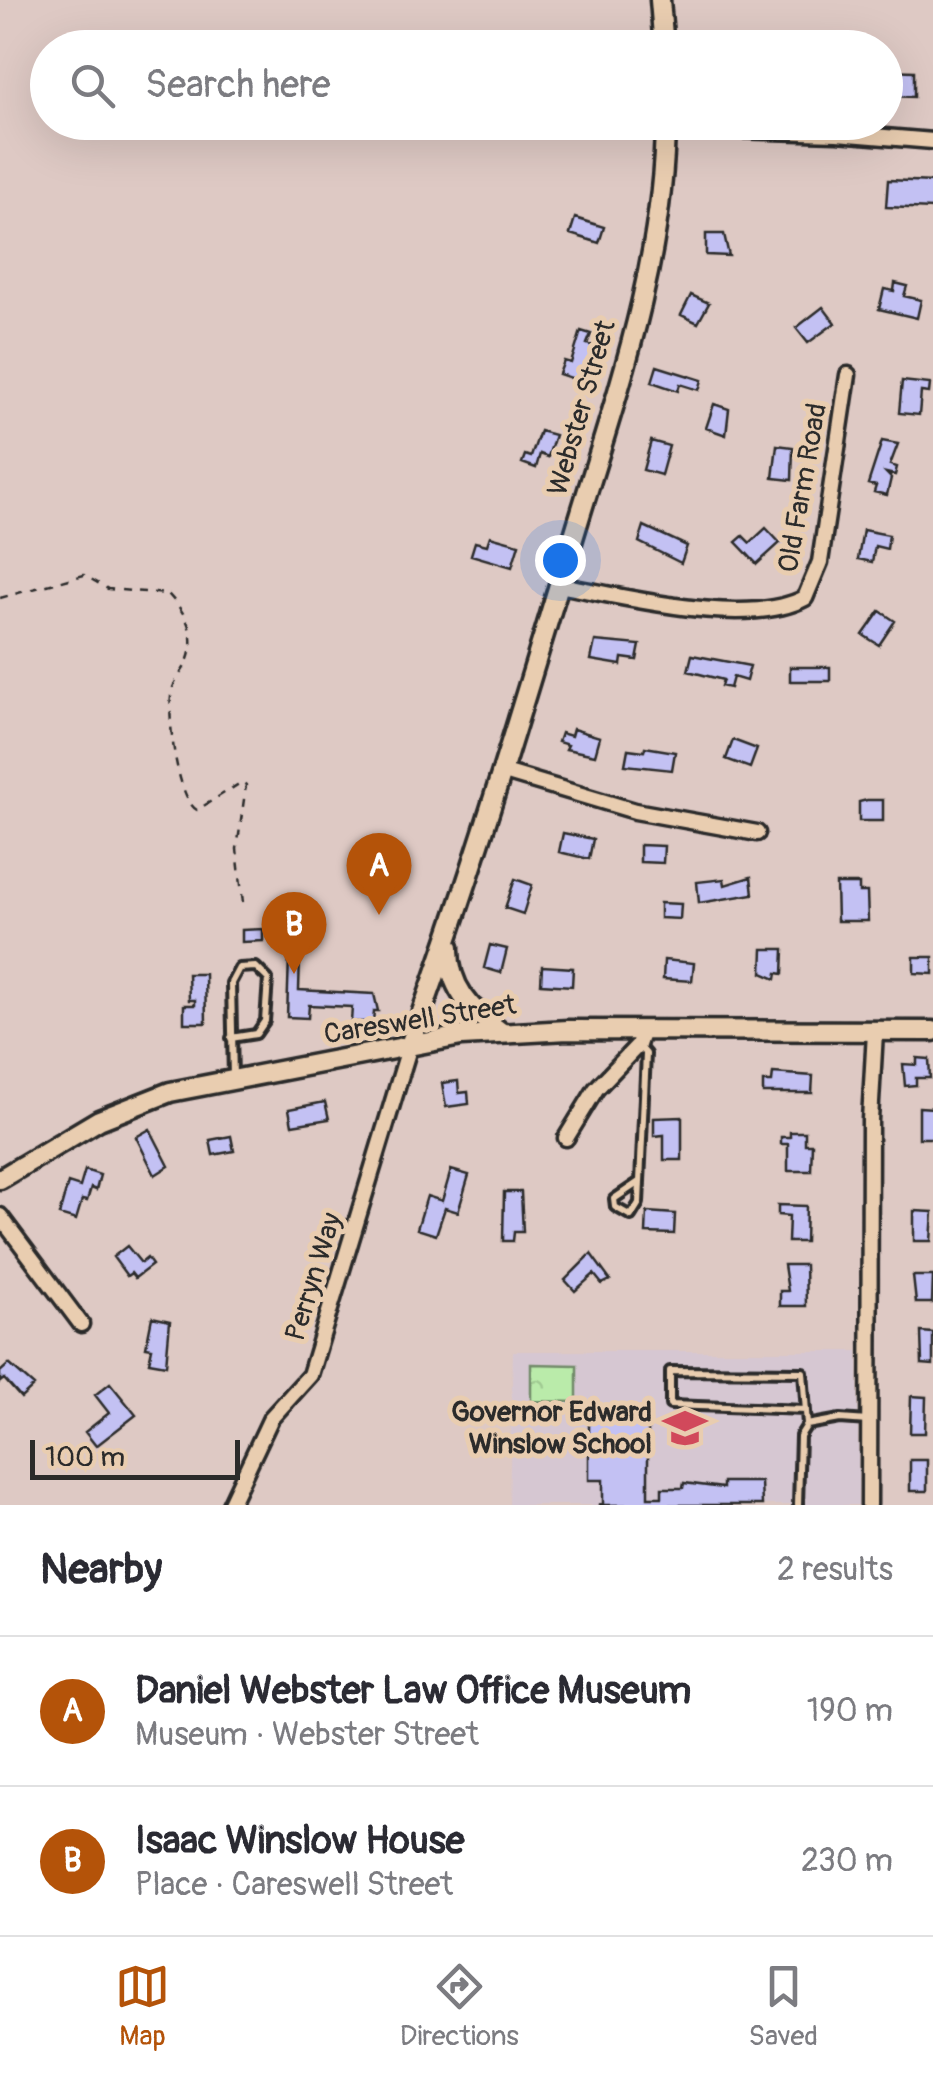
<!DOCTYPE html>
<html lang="en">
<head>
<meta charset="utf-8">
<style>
	:root { --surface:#fff; --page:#f7f7f7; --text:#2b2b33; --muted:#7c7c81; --line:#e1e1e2; --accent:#b45309 }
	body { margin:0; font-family:Pangolin,sans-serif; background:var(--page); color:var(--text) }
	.scale { position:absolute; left:30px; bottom:25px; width:210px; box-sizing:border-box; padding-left:10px; border:5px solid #2b2b2b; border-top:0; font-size:28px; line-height:35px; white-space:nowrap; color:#2b2b2b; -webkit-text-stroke:8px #e9cdb0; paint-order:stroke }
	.you { position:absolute; left:560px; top:560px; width:35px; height:35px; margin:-25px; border:8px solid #fff; border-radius:50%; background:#1a73e8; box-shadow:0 0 0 15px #1a73e833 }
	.badge { display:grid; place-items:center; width:65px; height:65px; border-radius:50%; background:var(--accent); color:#fff; font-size:32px; font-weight:700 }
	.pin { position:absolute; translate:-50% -82px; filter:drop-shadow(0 2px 5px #0008) }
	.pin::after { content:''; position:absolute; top:52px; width:35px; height:30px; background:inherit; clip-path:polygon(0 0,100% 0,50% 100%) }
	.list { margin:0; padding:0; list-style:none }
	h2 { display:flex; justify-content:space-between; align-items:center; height:130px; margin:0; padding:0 40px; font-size:42px }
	h2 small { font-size:32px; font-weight:400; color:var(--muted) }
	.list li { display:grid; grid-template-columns:65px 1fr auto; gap:30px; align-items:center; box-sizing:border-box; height:150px; padding:0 40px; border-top:2px solid var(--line) }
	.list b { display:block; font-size:38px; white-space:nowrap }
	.list p { margin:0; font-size:32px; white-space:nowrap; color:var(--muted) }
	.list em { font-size:32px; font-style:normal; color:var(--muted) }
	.icon { flex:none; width:55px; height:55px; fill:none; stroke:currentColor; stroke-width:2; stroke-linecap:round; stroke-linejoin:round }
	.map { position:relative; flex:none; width:933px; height:1505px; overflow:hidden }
	.search { position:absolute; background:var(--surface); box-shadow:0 10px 40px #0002; left:30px; right:30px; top:30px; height:110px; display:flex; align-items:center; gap:25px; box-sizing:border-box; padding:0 35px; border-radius:55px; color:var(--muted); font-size:38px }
	.sheet { height:430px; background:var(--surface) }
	nav { display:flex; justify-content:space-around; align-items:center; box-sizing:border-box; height:140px; border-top:2px solid var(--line); background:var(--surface); font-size:28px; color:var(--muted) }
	nav a { display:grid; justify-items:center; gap:5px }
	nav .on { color:var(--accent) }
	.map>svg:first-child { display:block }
</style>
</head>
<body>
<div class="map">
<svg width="933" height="1505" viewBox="0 0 933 1505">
	<defs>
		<pattern id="park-crowns" width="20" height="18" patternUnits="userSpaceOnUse" patternTransform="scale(2.5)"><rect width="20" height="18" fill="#baebaa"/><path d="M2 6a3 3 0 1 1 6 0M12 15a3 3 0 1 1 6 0" fill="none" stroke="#a0ca92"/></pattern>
	</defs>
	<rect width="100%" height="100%" fill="#dec9c4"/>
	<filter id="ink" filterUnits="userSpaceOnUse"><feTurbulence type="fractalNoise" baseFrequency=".01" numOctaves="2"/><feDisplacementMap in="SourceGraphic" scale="20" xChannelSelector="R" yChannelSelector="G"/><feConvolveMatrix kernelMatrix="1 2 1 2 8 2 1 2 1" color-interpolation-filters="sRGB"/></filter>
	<g filter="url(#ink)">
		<path fill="#d6c7d2" d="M513,1351H858V1505H509Z"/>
		<path fill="url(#park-crowns)" stroke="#728b6a" stroke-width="2.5" d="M531,1364L577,1365V1402L531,1401Z"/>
		<path fill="#c3c1f3" stroke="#2b2b2b" stroke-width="2.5" d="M886,70L914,71V97L886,96Z
			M888,180L933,182V209L886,207Z
			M575,218L604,227L599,243L570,234Z
			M706,234H724L729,256L706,255Z
			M895,283L907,286L904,296L921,300L917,318L879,309L884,289L894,291Z
			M691,295L709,303L698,323L681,315Z
			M823,307L835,323L808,343L796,328Z
			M581,331L591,334L587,344L597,347L577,380L559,374L564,361L571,363Z
			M657,366L702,380L699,390L680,384L678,391L652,382Z
			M902,381L930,384L929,393L921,392L919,415L899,413Z
			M714,404L729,409L726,435L706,428Z
			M540,431L555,435L548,457L540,454L536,468L522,463L525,455L531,457Z
			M651,441L669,446L661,475L643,470Z
			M882,441L898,444L890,465L897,467L895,475L886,473L891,478L887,495L874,492L876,486L868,484Z
			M777,445L793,447L792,480L773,478Z
			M644,526L687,546L681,563L639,542Z
			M766,528L780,543L757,564L736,542L743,536L750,543Z
			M863,530L889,535L887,549L875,546L872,562L858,559Z
			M490,536L519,544L512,567L471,555L475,542L487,545Z
			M880,611L895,621L879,645L863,635Z
			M595,641L640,645L637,660L622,658L621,665L591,660Z
			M692,655L750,666L746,681L733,677L730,688L721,686L723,680L688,671Z
			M790,667H830V681H790Z
			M573,729L600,737L595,755L566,749L568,745L558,742L561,733L571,736Z
			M733,740L757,749L750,768L726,759Z
			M645,747L675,752L672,770L625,765L628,749L644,751Z
			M867,800H883V821H859V802Z
			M563,833L593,839L589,859L559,852Z
			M640,845L664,846L663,863L640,862Z
			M751,877L753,894L699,903L697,882L724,879L725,885Z
			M515,879L532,885L523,914L505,908Z
			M836,884H859V892H867L868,921H837Z
			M660,903L681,904L680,919L660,918Z
			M263,929V941L242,942V930Z
			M490,945L507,949L501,973L484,968Z
			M763,949H784L783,974L777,973L776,979L762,973Z
			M289,957H300L299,990L374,994L378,1011H374L373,1022H351L352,1007L309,1005L308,1018L287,1017Z
			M914,957H933V974L914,973Z
			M664,960L694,963L692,981L663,979Z
			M542,966L573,968L572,986L541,984Z
			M188,974H205L206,1023H184V1005H195V1000H189Z
			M917,1058L929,1059L930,1078H916V1085L905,1086L903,1064L917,1065Z
			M773,1073L813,1076L812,1093H763V1082H772Z
			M458,1081L459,1093L468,1092L469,1104L446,1107L442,1083Z
			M325,1102L329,1119L292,1125L289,1109Z
			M919,1107L933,1108V1138H919Z
			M682,1117V1160H664V1135L654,1136V1118Z
			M150,1129L169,1166L155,1175L136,1137Z
			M790,1132H805V1144H812L811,1171H788V1144H781V1137H790Z
			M231,1136L234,1151L213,1155L210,1140Z
			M85,1170L100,1175L96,1190L91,1188L87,1201L82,1200L76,1220L59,1215L68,1183L80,1187Z
			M451,1170L469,1175L458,1212L445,1208L436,1235L417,1229L427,1196L442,1201Z
			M504,1192H521L523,1232H514L513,1241H503Z
			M778,1205L806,1206L805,1242H788L789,1216L778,1215Z
			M914,1211L933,1212L931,1241H914Z
			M647,1212L675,1214L674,1234L646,1233Z
			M127,1246L141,1263L147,1258L152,1265L135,1278L131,1273L127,1276L113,1257Z
			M591,1254L610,1280L602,1284L594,1274L575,1291L565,1280Z
			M784,1265H805L806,1306H780V1291H788Z
			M913,1276H933L932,1303H916Z
			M152,1317L170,1321L166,1365L149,1362L152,1348L146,1347Z
			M921,1332L933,1333V1365L922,1364Z
			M9,1364L34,1386L21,1398L4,1379L0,1382V1372Z
			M110,1383L136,1415L96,1446L85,1432L109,1413L95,1395Z
			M911,1396L926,1397L925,1433H910Z
			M589,1411H648V1497H662V1488H683L684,1483L723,1488V1482H761L762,1505H598L603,1503V1480H589Z
			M910,1460H927V1491H910Z"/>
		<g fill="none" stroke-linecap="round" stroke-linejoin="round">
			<g stroke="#2b2b2b" stroke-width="14">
				<path id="service" d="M231,1038L256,1034L265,1021L268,979L256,967L239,968L231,983L233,1078
					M639,1046L646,1054L639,1203L631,1216L615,1207L614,1199L639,1182
					M806,1410L670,1405V1371L803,1372L807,1425
					M798,1505L800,1436L807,1425L840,1419L868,1421"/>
			</g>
			<g stroke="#2b2b2b" stroke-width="21">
				<path id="minor" d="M666,128L837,133L933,141
					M559,585C622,596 747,629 805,598L820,562L848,375
					M501,771L635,811L757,833
					M566,1138L596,1089L638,1045L643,1030
					M0,1216L81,1324
					M230,1505L271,1418L310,1375L410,1045
					M869,1505L870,1120L875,1032"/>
			</g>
			<g stroke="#2b2b2b" stroke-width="25">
				<path id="tertiary" d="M660,0L664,48
					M449,947C448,986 470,1010 501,1032
					M410,1045C471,880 521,710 572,542C613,405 664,267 665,122"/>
			</g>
			<g stroke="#2b2b2b" stroke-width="25">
				<path id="secondary" d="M0,1179L99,1120L170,1092L461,1036L568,1030L933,1031"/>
			</g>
			<path stroke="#2b2b2b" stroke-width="2.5" stroke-dasharray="8 8" stroke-linecap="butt" d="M0,598L84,575L108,589L168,594C186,613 199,636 186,664C182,673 174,681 172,691C166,713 177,799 197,810L242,782L246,785L237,849L243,903"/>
			<use href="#service" stroke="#e9cdb0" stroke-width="6"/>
			<use href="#minor" stroke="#e9cdb0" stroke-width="14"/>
			<use href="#tertiary" stroke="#e9cdb0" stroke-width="18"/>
			<use href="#secondary" stroke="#e9cdb0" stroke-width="18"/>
		</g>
	</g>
	<defs>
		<g id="school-bare" transform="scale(3.45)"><path d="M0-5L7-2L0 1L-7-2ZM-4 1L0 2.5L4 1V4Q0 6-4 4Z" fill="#d1495b" stroke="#e9cdb0" stroke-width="2.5" paint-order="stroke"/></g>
	</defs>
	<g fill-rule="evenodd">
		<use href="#school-bare" x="685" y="1428"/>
	</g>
	<g text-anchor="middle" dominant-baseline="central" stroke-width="10" stroke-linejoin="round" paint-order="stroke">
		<g font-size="28" fill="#2b2b2b" stroke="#e9cdb0">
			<text transform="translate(582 408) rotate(-74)">Webster Street</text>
			<text transform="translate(803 488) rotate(-80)">Old Farm Road</text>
			<text transform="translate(420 1020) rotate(-9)">Careswell Street</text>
			<text transform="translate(314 1277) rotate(-73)">Perryn Way</text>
		</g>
		<g font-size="28" font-weight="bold" fill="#2b2b2b" stroke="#e9cdb0" text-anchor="end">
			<text x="652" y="1412">Governor Edward<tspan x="652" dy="32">Winslow School</tspan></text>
		</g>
	</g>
</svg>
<div class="scale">100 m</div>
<div class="you"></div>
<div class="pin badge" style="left:379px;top:915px">A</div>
<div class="pin badge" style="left:294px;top:974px">B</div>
<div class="search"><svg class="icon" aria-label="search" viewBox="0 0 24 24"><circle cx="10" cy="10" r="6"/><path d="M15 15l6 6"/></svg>Search here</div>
</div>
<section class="sheet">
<h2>Nearby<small>2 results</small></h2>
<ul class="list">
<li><span class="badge">A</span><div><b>Daniel Webster Law Office Museum</b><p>Museum · Webster Street</p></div><em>190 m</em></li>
<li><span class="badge">B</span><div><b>Isaac Winslow House</b><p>Place · Careswell Street</p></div><em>230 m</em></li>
</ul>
</section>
<nav>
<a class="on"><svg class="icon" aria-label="map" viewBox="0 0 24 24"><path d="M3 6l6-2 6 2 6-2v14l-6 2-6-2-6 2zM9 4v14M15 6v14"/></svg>Map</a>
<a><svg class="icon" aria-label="directions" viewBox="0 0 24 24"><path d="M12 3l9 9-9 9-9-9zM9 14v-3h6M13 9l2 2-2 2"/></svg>Directions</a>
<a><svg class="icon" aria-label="saved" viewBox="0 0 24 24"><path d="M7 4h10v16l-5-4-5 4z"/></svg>Saved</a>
</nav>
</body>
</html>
